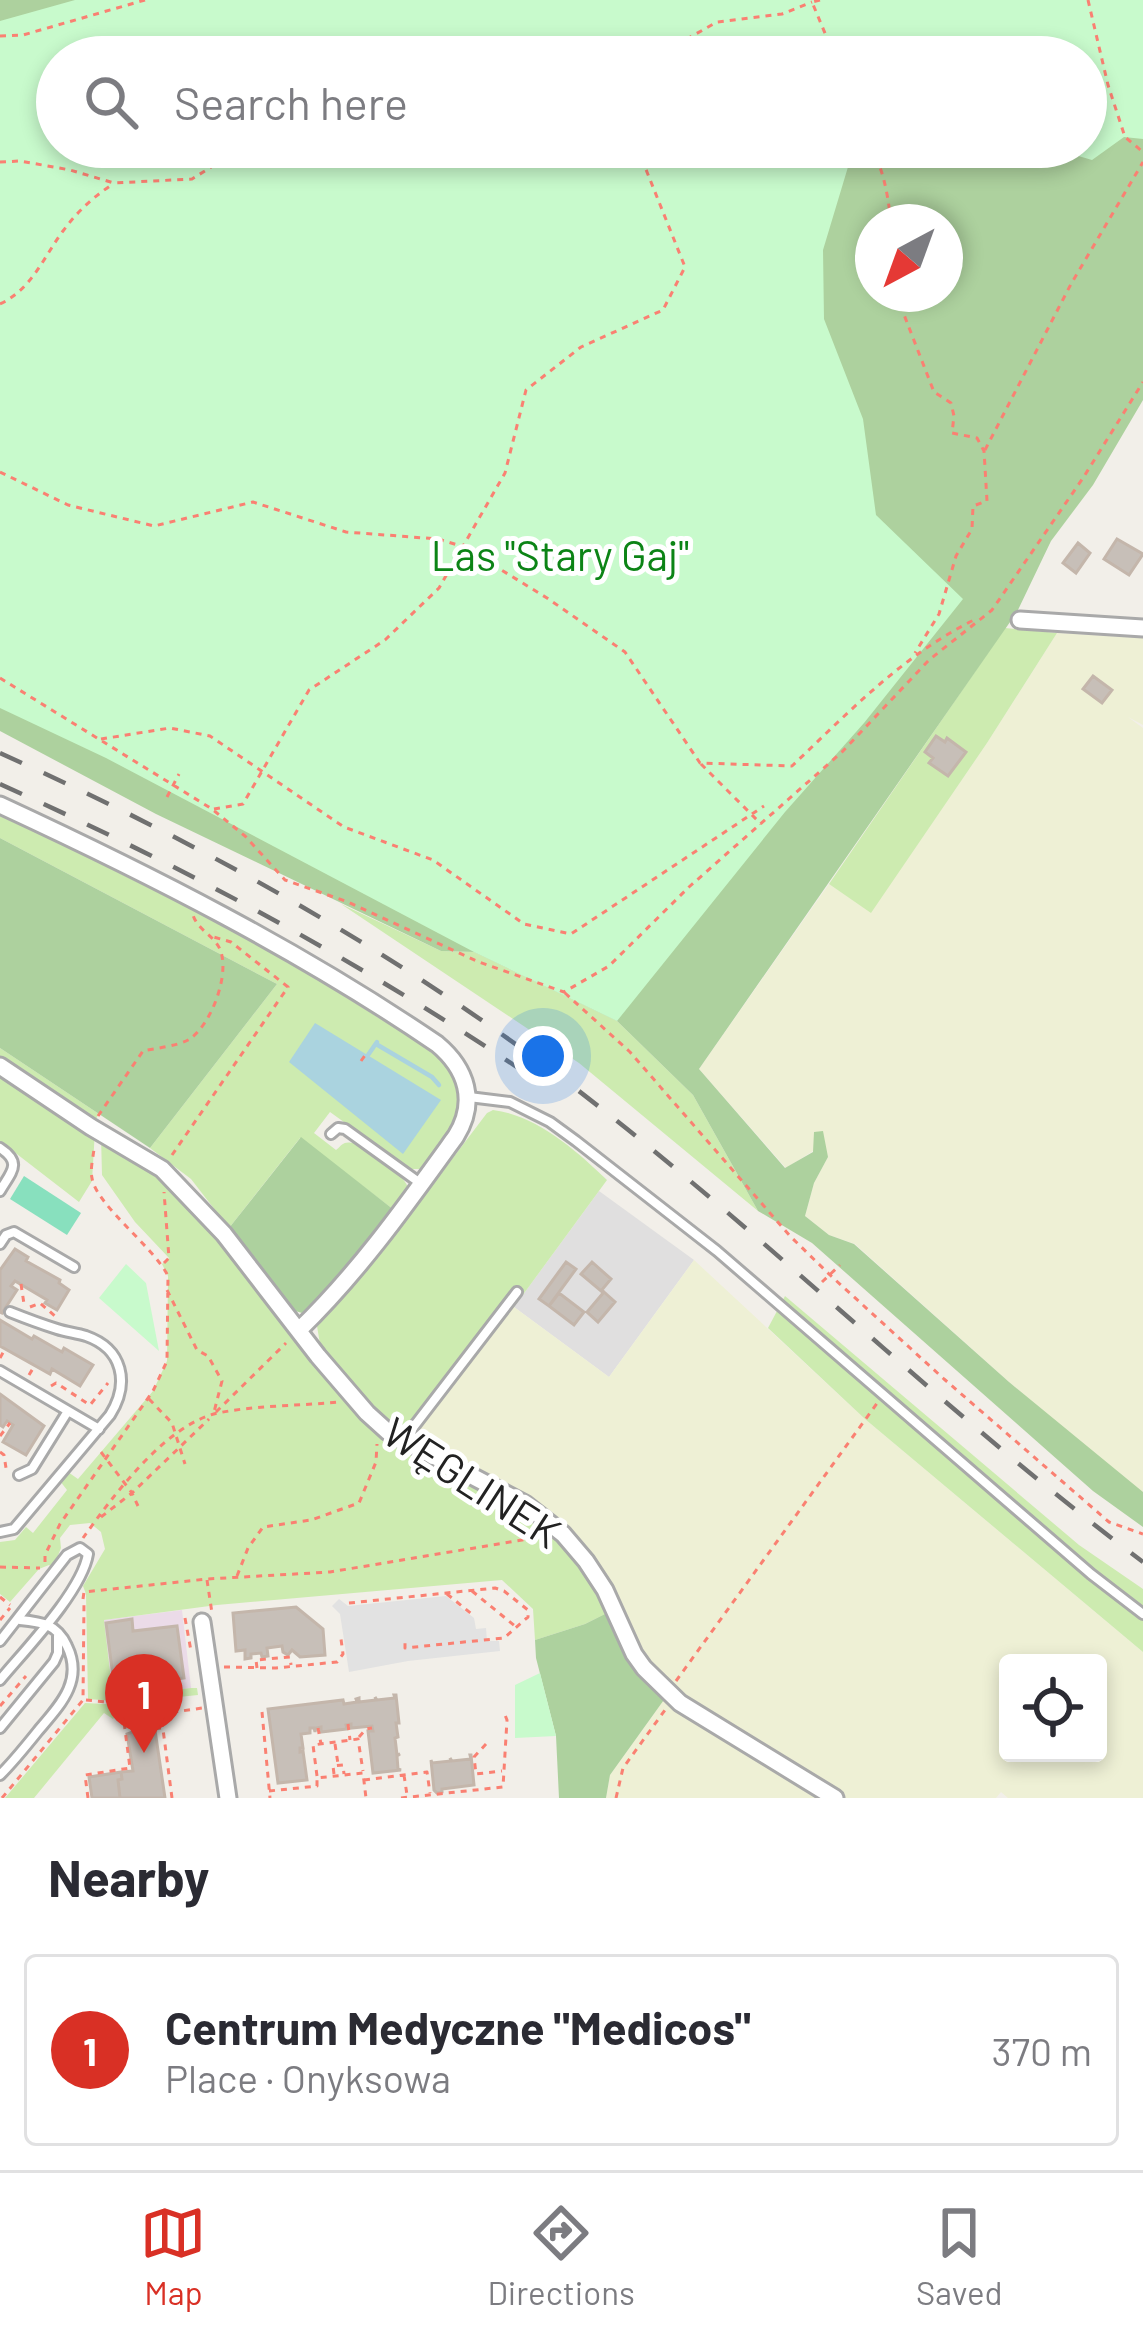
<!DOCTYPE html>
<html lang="en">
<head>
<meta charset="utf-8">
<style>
	:root { --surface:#fff; --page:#f2f2f3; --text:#2b2b33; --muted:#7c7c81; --line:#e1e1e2; --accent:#d93025 }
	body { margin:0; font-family:Barlow,sans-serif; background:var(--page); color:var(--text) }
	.controls { position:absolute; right:36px; bottom:36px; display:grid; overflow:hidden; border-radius:12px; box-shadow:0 6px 18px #0003 }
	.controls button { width:108px; height:108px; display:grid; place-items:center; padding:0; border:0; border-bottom:3px solid var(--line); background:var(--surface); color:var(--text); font:60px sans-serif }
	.compass { position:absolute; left:855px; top:204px; width:108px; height:108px; border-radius:50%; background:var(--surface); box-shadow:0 6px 18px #0003; rotate:221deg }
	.you { position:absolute; left:543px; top:1056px; width:42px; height:42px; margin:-30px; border:9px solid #fff; border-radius:50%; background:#1a73e8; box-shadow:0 0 0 18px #1a73e833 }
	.badge { display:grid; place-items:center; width:78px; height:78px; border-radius:50%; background:var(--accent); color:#fff; font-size:39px; font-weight:700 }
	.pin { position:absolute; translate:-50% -99px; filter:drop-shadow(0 3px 6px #0008) }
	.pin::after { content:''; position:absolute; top:63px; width:42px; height:36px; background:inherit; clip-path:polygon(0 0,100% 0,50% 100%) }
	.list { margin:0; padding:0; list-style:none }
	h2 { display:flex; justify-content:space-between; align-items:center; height:156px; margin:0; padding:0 48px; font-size:51px }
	h2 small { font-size:39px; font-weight:400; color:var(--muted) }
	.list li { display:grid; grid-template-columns:78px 1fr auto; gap:36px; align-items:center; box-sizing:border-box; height:192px; margin:0 24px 24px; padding:0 24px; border:3px solid var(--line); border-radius:12px }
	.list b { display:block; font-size:45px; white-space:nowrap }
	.list p { margin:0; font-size:39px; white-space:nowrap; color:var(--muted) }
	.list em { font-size:39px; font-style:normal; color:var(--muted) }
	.icon { flex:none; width:66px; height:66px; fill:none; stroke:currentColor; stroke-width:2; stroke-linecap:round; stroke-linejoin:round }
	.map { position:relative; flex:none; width:1143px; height:1798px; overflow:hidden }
	.search { position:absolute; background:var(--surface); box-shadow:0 6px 18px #0003; left:36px; right:36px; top:36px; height:132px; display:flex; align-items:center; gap:30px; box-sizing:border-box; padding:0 42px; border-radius:66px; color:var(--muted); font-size:45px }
	.sheet { height:372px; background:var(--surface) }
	nav { display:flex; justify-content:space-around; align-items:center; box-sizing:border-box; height:168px; border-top:3px solid var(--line); background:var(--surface); font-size:33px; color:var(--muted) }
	nav a { display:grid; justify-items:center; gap:6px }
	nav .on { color:var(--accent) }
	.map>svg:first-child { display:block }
</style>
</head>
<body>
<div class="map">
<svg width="1143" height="1798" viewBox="0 0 1143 1798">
	<rect width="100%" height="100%" fill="#f2efe9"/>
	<path fill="#e0dfdf" d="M599,1191L694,1260L609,1377L514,1307Z"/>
	<path fill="#ebdbe8" d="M182,1610L191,1688L112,1697L103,1620Z"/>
	<path fill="#eef0d5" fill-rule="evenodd" d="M1057,633L1143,638V725L1128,717L1143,728V1496L1009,1382L855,1244L829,1235L805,1216L814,1183L828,1157L813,1151L786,1168L699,1069L829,884L871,912L987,743Z
		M694,1260L865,1419L1143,1652V1798H1008L1001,1792L996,1798H844L699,1710L660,1679L406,1436L510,1301L514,1307L609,1377ZM1008,1663H1098V1753H1008Z
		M666,1697L717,1735L821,1798H606L610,1775Z"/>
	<path fill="#cdebb0" d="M1005,628L1057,633L987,743L871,913L829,884Z
		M0,816C53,840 108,862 161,889C232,924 300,969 368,1011C390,1026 445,1054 454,1079C468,1115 442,1142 422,1169H409L330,1112L314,1133L336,1150C343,1144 343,1141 354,1143C368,1145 403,1174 408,1187L394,1210L300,1138L229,1228L191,1179L150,1148L277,984L0,838Z
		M341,904L441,951L474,952L617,1021L693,1095L758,1211L579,1063Z
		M0,1048L99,1114L91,1127L95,1130L92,1181L79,1202L0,1141Z
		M493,1110C536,1115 576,1150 607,1180L514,1307L510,1302L406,1436L383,1422L321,1350L317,1326L377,1258L487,1113Z
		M101,1136L150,1171L214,1235L281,1323L358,1413L543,1525L580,1561L609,1612L585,1624L535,1640L533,1609L502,1580L217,1605L104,1620L113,1697L191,1688H197L198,1695L130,1702L88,1699L86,1594L83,1586L105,1549L101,1532L90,1523L70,1525L60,1538L61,1548L53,1568L49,1565L39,1569L10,1602L0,1594V1542L15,1540L26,1527L33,1533L67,1490L60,1481L68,1472L78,1479L153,1391L167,1361L168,1276L162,1264L169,1258L135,1222L102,1175Z
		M785,1296L1079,1545L1143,1589V1652L865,1419L768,1328Z
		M85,1703L124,1705L113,1719L104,1713L34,1798H5Z"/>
	<path fill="#add19e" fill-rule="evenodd" d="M0,0H1143V400L1093,485L1051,541L1017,612L699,1069L785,1168L813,1152L814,1132L823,1131L828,1157L814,1183L805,1216L829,1235L854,1244L1009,1382L1143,1492V1527L1093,1491L812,1243L758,1211L693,1095L617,1021L474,952L441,951L156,814L0,731ZM57,57H1086V147H57ZM873,222H945V294H873Z
		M0,838L277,984L150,1148L0,1048Z
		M301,1137L394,1210L323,1299L302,1313L292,1310L229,1228Z
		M609,1612L666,1697L610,1775L606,1798H559L556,1736L536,1658L535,1640L585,1624Z"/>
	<path fill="#c8facc" d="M75,0H1143V139L1124,137L1092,160L1048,147H1086V57H57V147H854L823,250L824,319L863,419L876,515L963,599L864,723L785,812L617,1021L474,952L106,758L0,708V21Z
		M126,1264L146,1283L159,1351L99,1298Z
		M540,1673L556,1736L515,1738V1685Z"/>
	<path fill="#88e0be" d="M24,1176L81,1213L67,1235L10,1199Z"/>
	<path fill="#e2e2e2" d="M446,1596L474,1618L476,1629L486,1628L487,1641H499L500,1651L408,1661L349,1672L340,1614L332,1606L339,1599L348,1606Z"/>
	<path fill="#aad3df" d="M315,1023L441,1100L403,1154L289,1062Z"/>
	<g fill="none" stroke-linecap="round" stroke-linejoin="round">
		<path stroke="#aad3df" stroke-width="4.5" d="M376,1044L432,1077L439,1085
			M368,1055L377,1042"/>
	</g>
	<path fill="#c7bfb8" stroke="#c4b6ab" stroke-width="3" d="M1117,539L1143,554L1129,575L1104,559Z
		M1078,543L1090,553L1076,573L1063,563Z
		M1093,676L1112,690L1102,703L1083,689Z
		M936,736L945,742L947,738L966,752L948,776L929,763L933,758L925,752Z
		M15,1249L28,1257L26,1261L60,1280L59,1283L69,1290L57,1310L45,1303L47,1300L15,1281L11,1286L17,1290L2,1313L0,1312V1270Z
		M566,1262L576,1269L549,1306L539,1299Z
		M592,1262L611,1279L601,1291L581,1274Z
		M604,1292L615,1302L598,1322L587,1312Z
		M559,1293L584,1312L574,1325L549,1306Z
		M0,1320L32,1339L34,1336L62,1352L64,1348L93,1365L80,1386L52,1369L50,1374L0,1346Z
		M0,1394L44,1426L26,1455L3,1442L13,1425L7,1421L3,1427L0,1425Z
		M296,1607L323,1629L325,1655L300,1657L292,1650L288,1655L283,1652L282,1646L267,1648L268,1656L262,1657L261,1653L251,1654V1658L245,1659V1650L236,1651L233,1613Z
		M132,1619L133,1631L177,1626L184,1678L161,1681L160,1674L137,1677L138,1690L115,1692L106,1623Z
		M394,1695H396L399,1723H396L398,1737L395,1738L397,1755L400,1754L397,1756L398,1769L401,1770L373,1773L368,1731H373L372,1726L351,1728V1724L346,1725L347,1729L321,1732V1727L316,1728L315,1732L314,1728H310V1733L301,1734L303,1748H300V1752L303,1751L307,1780L278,1783L268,1709L343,1700L344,1704L357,1702L356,1699L359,1698V1702L376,1700L375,1697L377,1700L395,1698Z
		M144,1728L145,1732L155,1730L165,1798H120L118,1780L122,1779L121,1772L133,1771L127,1734Z
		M470,1755H471L474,1785L442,1789V1792L437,1793L434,1790L431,1760L432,1763L451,1761L450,1758L452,1761L471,1759Z
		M121,1772L122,1779L118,1780L120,1798H92L89,1777Z"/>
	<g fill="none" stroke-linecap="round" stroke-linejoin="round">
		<g stroke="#a9a9a9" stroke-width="14">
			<path id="lane" d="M469,1097L510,1102L550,1122L576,1141L717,1251L1091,1574L1143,1614
				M331,1134L338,1128L345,1129L420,1183
				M0,1148C23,1163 11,1172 0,1191
				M0,1244L6,1235L14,1232L74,1267
				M0,1371L99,1429
				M405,1438L517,1292
				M19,1475L32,1469L68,1411
				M0,1532L14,1529L110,1415C130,1383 123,1349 86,1336C76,1333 66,1332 57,1329C41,1324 25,1318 10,1312
				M0,1641L67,1555L80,1548L88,1554C82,1591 25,1650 0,1680
				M0,1728L54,1662L58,1653V1636
				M0,1775C14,1761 26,1746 38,1731C60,1705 84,1681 67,1646C57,1624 42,1622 20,1620"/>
		</g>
		<g stroke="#a9a9a9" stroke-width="21">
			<path id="street" d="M1020,620L1143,628
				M0,805C151,875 299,950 437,1044C467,1069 477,1102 456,1136C407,1204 359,1272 299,1330
				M0,1066L91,1127L162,1169L224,1234L318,1356L367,1413L388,1432L525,1504L563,1534L586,1561L605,1590L634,1654L644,1668L680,1703L835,1798
				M202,1622L228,1798"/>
		</g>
		<path stroke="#fa8072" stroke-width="3" stroke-dasharray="6 6" stroke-linecap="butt" d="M820,0L812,2L832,50L862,53L865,57
			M1088,0L1108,85L1125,137L1143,152
			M0,36L23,35L145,0
			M655,57L717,22L782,14L812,2
			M870,147C884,168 888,197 891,222
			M0,162L20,161L70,170L114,183L192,179L232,154L263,147
			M896,294L934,392L951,403L954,416L952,433L977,438L984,451L987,501L973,506L972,529L956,556L939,614L915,653
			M0,304C32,289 43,258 63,231C77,212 93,197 113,184
			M985,450L1071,284L1143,162
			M0,472L68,505L154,526L253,502L346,532L438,539L464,547L547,598L625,652L700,763L792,766C850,711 904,654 976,619
			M0,678L212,809L245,836L285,880L348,902L479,962L564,992L609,966L689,887L842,752L929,660L992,610L1083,478L1143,382
			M101,739L170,728L210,736L344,827L433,860L524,924L571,934L764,806
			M701,764L761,824
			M167,797L179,774
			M214,809L243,804L309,690L385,640L439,588L505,473L526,390L581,347L663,310L685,267L637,147
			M565,993L630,1052L790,1236L830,1275L944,1379L1109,1522L1143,1534
			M361,1061L366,1054
			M98,1116L143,1051C157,1048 178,1046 190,1039C211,1024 229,977 221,952C216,936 198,931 193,915
			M172,1155L288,987L231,942L210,936
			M164,1263L169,1258L164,1192
			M822,1282L840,1265
			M21,1284L24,1304
			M167,1290L197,1350L208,1356L222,1381L214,1412
			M30,1307L40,1303L56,1317
			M0,1358L5,1349
			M29,1375L35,1365
			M51,1386L56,1383L90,1405L108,1383
			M149,1399L172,1423L185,1464
			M216,1412L286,1343
			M0,1436L10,1423
			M0,1452L4,1455L6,1468
			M101,1452L132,1493L138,1506
			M101,1517L132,1493L209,1419
			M83,1538C113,1496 166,1424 218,1413C257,1405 300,1406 339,1402
			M45,1562V1555L60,1524L153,1391L167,1361L168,1276C154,1247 96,1205 92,1178C90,1170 93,1158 94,1149
			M0,1567L40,1568
			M237,1576L248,1548L263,1527L311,1520L359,1503L376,1462L377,1444
			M207,1580L212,1613
			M472,1591L515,1626
			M447,1594L473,1615
			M0,1597L10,1605
			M83,1599L84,1592L207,1579L330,1572L540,1537
			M349,1603L495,1588L504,1591L528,1610V1617L504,1638L405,1648V1638
			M185,1618L191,1651
			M0,1620L10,1608
			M224,1667L276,1668L337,1662L343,1654L341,1639
			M257,1668L256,1660L290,1657L291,1665
			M676,1681L878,1402
			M86,1700L126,1704
			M0,1706L26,1676
			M262,1712L270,1798
			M348,1724L350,1740
			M318,1728L321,1744
			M145,1730L161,1728
			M147,1730V1725L130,1728V1725L158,1721
			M359,1737L366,1729L372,1728
			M335,1744L338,1764
			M486,1744L474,1757L476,1774L502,1771
			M334,1774L333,1766L343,1765L344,1774
			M404,1775L407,1795
			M317,1776L313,1745L358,1739L363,1771
			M364,1780L427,1772L430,1793
			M269,1791L317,1786V1778L363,1773L366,1798
			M2,1798L83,1700L84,1601
			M88,1798L85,1775L130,1768L124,1722L161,1716
			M172,1798L161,1714L202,1708
			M401,1798L503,1787L507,1720L505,1715
			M616,1798L623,1768L665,1710"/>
		<use href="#lane" stroke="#fff" stroke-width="8"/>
		<use href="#street" stroke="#fff" stroke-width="15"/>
		<path stroke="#707070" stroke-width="4.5" stroke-dasharray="24 24" stroke-linecap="butt" d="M0,753C202,844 395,951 571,1085C768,1236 944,1413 1143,1562
			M0,784C191,870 372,968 545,1086"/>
	</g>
	<g text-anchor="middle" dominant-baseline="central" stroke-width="10" stroke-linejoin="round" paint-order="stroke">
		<g font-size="42" fill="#0c8416" stroke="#fff">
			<text x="560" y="554">Las "Stary Gaj"</text>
		</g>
		<g font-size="42" fill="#222" stroke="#fff">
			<text transform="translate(473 1481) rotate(33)">WĘGLINEK</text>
		</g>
	</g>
</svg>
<div class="controls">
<button><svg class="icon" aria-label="locate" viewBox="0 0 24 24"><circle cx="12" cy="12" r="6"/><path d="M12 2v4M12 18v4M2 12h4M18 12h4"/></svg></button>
</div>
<svg class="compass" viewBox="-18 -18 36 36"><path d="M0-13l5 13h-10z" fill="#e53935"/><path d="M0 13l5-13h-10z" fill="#7c7c81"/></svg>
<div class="you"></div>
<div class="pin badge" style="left:144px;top:1753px">1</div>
<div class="search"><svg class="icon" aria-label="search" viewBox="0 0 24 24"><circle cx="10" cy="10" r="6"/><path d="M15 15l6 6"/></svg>Search here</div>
</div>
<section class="sheet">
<h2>Nearby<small></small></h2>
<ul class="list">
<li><span class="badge">1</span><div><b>Centrum Medyczne &quot;Medicos&quot;</b><p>Place · Onyksowa</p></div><em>370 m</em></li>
</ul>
</section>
<nav>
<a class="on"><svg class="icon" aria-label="map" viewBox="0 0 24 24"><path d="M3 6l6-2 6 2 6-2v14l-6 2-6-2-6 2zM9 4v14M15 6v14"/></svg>Map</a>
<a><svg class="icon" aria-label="directions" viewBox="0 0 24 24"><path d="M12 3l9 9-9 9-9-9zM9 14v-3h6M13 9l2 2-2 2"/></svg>Directions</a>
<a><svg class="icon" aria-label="saved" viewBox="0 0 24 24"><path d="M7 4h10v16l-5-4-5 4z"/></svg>Saved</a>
</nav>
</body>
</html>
